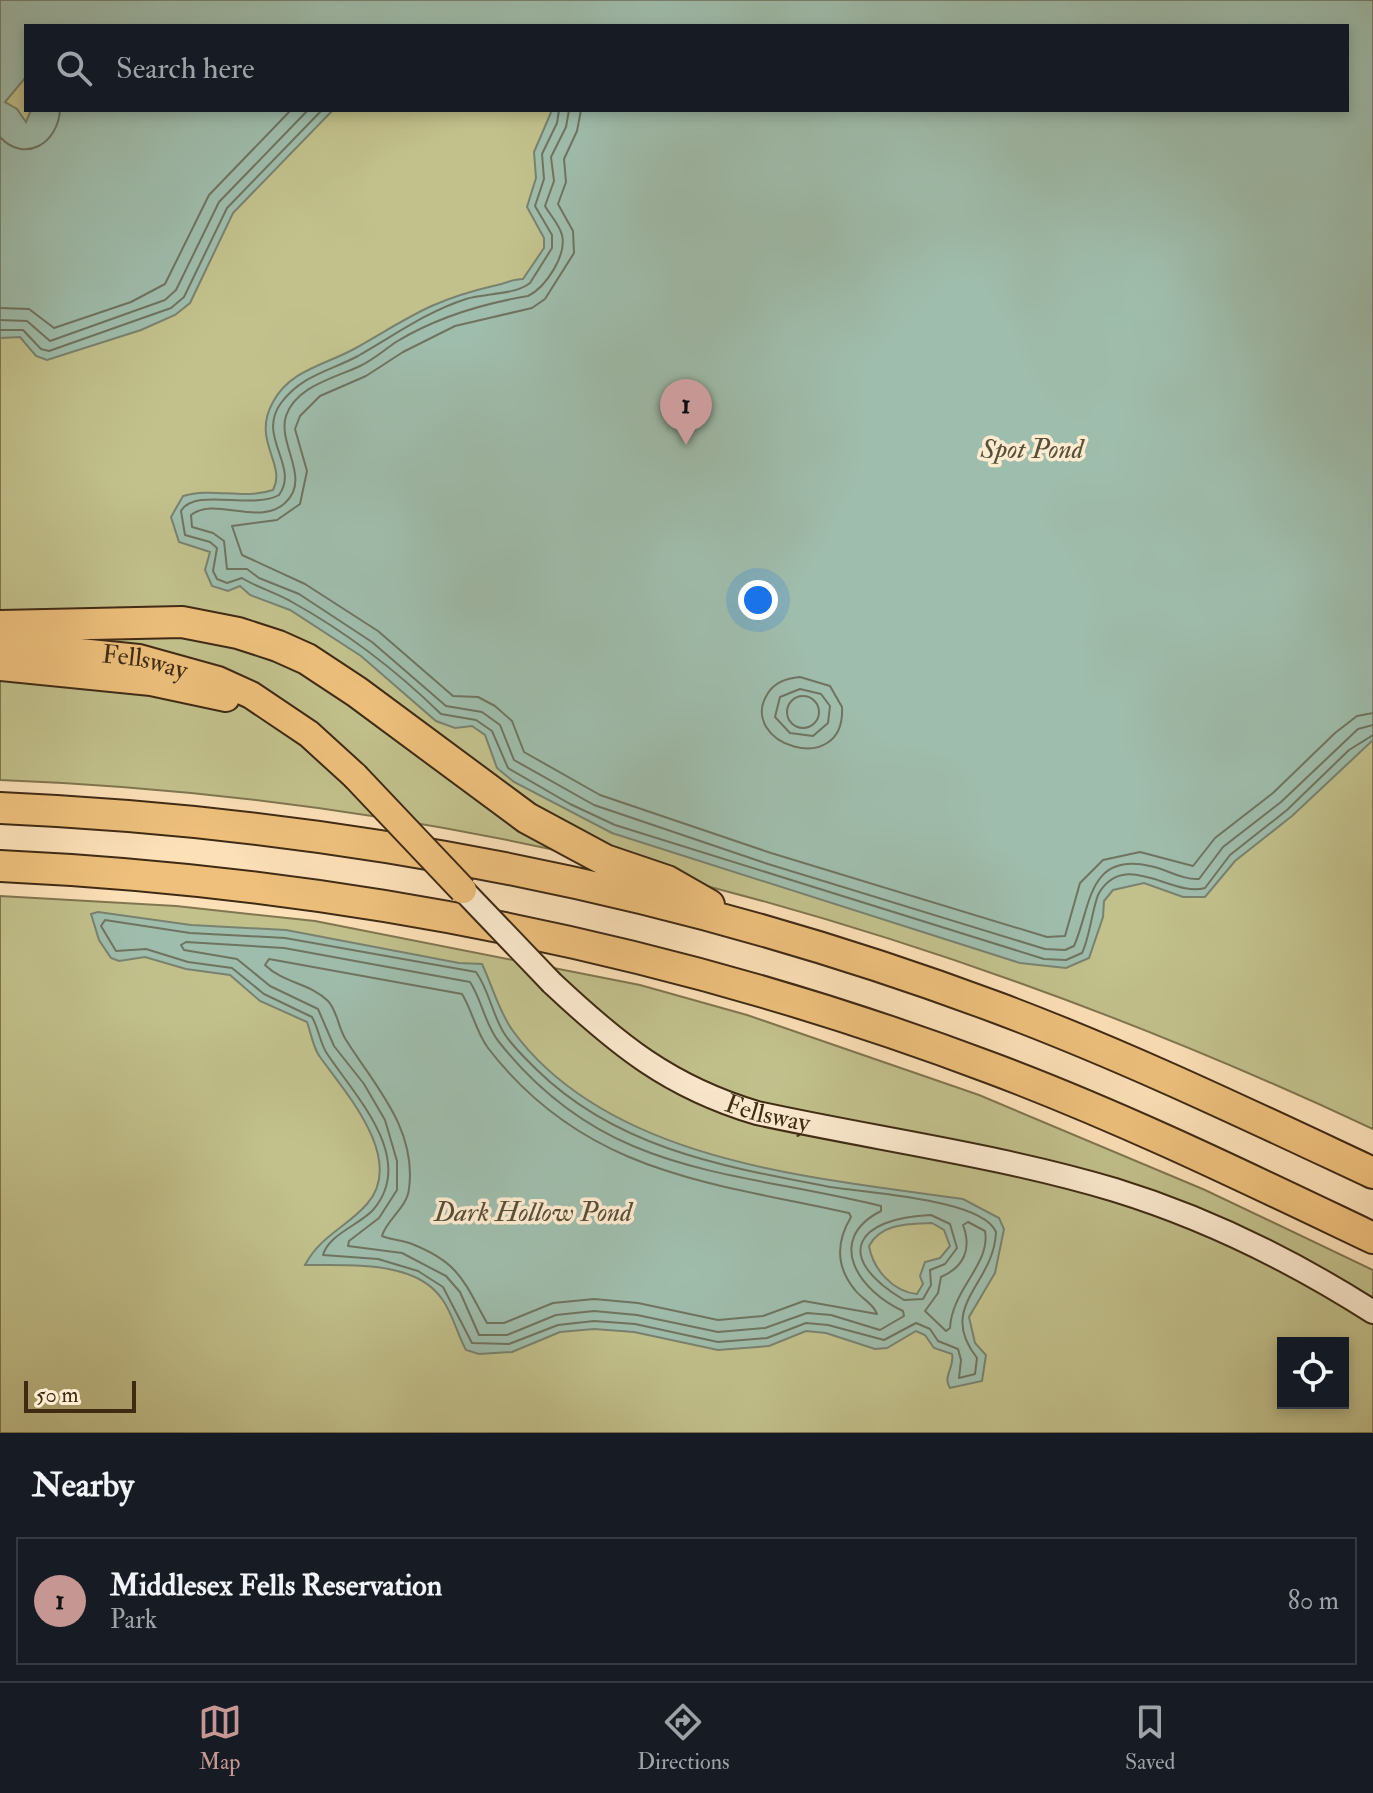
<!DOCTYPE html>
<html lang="en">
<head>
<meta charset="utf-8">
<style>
	:root { --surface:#171b24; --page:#242831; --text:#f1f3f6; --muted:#9ea1a6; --line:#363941; --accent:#c59692 }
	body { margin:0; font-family:"IM FELL Double Pica",serif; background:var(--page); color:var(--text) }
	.controls { position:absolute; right:24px; bottom:24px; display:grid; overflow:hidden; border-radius:0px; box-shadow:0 4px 12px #0003 }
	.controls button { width:72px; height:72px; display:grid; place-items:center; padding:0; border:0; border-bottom:2px solid var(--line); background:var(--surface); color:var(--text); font:40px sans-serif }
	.scale { position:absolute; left:24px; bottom:20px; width:112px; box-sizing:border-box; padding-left:8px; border:4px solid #3f2a13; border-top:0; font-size:22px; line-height:28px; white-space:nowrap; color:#3f2a13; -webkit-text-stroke:6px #fdebd0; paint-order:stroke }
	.you { position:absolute; left:758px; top:600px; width:28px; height:28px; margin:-20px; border:6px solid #fff; border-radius:50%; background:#1a73e8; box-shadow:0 0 0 12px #1a73e833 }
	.badge { display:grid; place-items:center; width:52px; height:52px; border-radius:50%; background:var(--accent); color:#111; font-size:26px; font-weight:700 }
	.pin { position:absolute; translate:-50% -66px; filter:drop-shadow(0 2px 4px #0008) }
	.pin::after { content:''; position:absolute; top:42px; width:28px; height:24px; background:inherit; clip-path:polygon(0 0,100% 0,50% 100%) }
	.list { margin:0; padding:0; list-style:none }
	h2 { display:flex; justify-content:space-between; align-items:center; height:104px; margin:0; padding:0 32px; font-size:34px }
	h2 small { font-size:26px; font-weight:400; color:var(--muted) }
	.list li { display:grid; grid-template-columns:52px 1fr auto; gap:24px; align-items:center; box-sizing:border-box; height:128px; margin:0 16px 16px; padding:0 16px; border:2px solid var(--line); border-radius:0px }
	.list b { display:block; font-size:30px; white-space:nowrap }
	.list p { margin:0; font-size:26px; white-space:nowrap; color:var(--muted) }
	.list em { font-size:26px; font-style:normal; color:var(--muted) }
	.icon { flex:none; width:44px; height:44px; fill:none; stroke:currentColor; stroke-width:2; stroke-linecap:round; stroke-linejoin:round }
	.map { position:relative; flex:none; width:1373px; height:1433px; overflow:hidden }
	.search { position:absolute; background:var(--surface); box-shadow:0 4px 12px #0003; left:24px; right:24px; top:24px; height:88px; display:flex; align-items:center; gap:20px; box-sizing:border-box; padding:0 28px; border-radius:0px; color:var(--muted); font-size:30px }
	.sheet { height:248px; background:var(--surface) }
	nav { display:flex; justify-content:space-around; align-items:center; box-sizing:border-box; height:112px; border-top:2px solid var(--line); background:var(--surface); font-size:22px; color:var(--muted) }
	nav a { display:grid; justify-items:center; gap:4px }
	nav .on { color:var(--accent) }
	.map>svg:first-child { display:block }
</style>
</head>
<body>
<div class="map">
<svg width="1373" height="1433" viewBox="0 0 1373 1433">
	<rect width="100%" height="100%" fill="#fce0b7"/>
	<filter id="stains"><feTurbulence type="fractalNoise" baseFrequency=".0025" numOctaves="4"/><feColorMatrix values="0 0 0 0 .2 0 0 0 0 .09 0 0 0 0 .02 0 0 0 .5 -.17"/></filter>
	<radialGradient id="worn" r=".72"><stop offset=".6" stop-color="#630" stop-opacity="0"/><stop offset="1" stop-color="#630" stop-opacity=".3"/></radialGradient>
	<path fill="#c2c18c" stroke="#807650" stroke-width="2" fill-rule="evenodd" d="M0,0H1373V1129C939,926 480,798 0,780ZM26,26H1347V110H26Z
		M0,896L176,906L315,921L640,985L747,1015L979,1095L1205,1190L1373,1270V1433H0ZM1283,1343H1343V1403H1283Z"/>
	<path fill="#9fbdac" stroke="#79826f" stroke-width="2" fill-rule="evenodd" d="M0,0H1373V740L1292,816L1235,861L1205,897H1183L1144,883L1113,890L1104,901L1103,917L1089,958L1066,968L1020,963L612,833L514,782L497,768L485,735L472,726L455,728L436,721L361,656L290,610L250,595L240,586L228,591L212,586L205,570L210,552L179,542L171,517L183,496C213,487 243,500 273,490C287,464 251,441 273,402C290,370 325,365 354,349C409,318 429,301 493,286C504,284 512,279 523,279L544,248V238L527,207L536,178L534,152L552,110H1347V26H26V77L5,102L17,109L26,122L31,110H333L233,213L190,303L175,315L141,330L47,360L36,356L20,337L0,338Z
		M98,912L191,925L286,930L459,963L482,964C492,985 499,1012 513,1031C609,1162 814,1178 963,1199L999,1218L1004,1229L995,1273L969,1317L975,1343L986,1355L982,1381L950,1388C942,1377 955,1367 952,1354L934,1348L925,1335L916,1331L887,1348L875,1349L826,1333L806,1331L769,1346L718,1350L634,1332L594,1329L560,1332L512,1352L479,1354L466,1350C457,1334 453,1314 442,1299C415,1259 346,1266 305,1265C320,1236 347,1227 367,1204C406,1160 346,1093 320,1057C313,1048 311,1033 307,1022L260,1001L230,975L186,969L145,957L119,961L111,958L99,940L91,914ZM932,1223L944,1230L950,1246L940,1258L925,1262L920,1276L923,1284L917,1294C893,1292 873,1269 869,1246C881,1223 908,1224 932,1223Z"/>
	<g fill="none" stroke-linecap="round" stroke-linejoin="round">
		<path stroke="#6f7460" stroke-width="2" d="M559,110L557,123L542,154L544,179L535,206L552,235V248L530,283C515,295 485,293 466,299C426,312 395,335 358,356C330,371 302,375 281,403C256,437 300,466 279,495C252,510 195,487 181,511L185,535L210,542L217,548L213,571L217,579L227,583L242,578C258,588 275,592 292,602C346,632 397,671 441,714L476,720L492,731L508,768L570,804L615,825L1044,959L1066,960L1082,953C1090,937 1093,904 1099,893C1126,849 1173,898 1205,888L1230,855L1287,810L1349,750L1373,735
			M569,110L566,127L551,157L554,181L545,206C550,215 559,224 562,235C567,255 546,287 528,296C481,304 437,317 396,342C384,350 373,360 360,366C335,378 296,386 286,416C277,444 312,479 285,503C259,527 215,496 191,515L192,527L213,533L224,541L227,569H247L259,578L299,594L372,642L446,706L482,712L500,725L514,760L594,805L768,864L1045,949L1065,950L1074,946C1091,908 1087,852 1150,866C1166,869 1182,880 1199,879L1223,847L1281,802L1358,729L1373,725
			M581,110L577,131L564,159L566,182L558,204L573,231L574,253L545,299L532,308L455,326L403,352L366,376L320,396L300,416L295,429L307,471L300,504L277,520L232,526L242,555L305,584L378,631L453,696L478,697L495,706L512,721L524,752L600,795L771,853L1047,937L1065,936L1080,883L1103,860L1140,852L1193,866L1215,838L1273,793L1335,733L1357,716L1373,713
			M0,137C25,164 58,143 60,110
			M0,308L29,309L54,328L131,302L165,284L209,195L291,110
			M0,320L27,321L50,341L165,300L176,290L219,202L308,110
			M0,330H23L41,349L49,351L171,308L184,297L227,208L322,110
			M800,677L830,686L842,707C846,780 735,744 768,693C775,682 788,678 800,677Z
			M800,689L821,694L830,706L828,723L813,736L790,733L775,717L780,697Z
			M787 712a16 16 0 1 1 32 0a16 16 0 1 1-32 0Z
			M105,920L190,933L285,938L476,972C489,990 492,1014 504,1033C512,1046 525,1058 536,1069C615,1147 720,1166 825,1186C860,1193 982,1198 996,1232C994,1285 936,1306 977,1358L975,1374L959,1378L961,1360L958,1349L938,1341L930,1329L916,1323L884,1340L828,1325L806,1323L767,1338L718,1342L635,1324L594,1321L558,1325L509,1344L472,1343L443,1287L418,1271L378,1259L323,1255C328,1235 359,1225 373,1210C418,1158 353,1094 326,1052C320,1042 318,1027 312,1017L264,994L232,968L188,962L146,949L116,951L101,926Z
			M186,942L284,948L470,982C482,1000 485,1025 499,1042C606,1177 730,1169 881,1206V1211C824,1240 859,1291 903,1311L904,1316L880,1330L831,1315L807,1313L765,1328L718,1332L637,1315L594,1311L556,1315L507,1335H479L460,1292L446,1276L402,1253L348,1246L349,1241L379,1218L397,1190V1161L385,1120L364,1084L334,1046L318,1009L270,986L237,959L184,950L181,945Z
			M269,959L462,994C472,1010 476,1032 488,1048C584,1173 708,1182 849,1213L851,1217C836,1242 836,1267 855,1290C862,1299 874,1304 877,1314L804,1301L763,1316L718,1320L638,1303L594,1299L553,1303L504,1323H487C464,1282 460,1263 412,1244C402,1240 391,1240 382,1236C386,1220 407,1208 409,1189C417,1129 375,1086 346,1040C338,1028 338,1012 328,1001C310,983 283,983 265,965Z
			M931,1215L950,1224L957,1248L945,1264L930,1270L931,1285L923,1299L904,1300C832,1257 855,1218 931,1215Z
			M968,1222L985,1231C991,1264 952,1289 950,1328L946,1331L925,1311L938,1293L941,1277C964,1267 972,1249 963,1225Z"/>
		<g stroke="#3f2a13" stroke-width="26">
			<g id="secondary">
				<path id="s1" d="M552,983C617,1044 669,1087 757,1113C876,1139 998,1155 1115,1190C1206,1218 1293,1261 1373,1312"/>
			</g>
		</g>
		<g stroke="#3f2a13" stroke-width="30">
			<g id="primary">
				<path id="s2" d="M0,644L139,658L218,680L251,695L309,734L355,776"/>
				<path d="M0,667L151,682L226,698"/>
			</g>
		</g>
		<g stroke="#3f2a13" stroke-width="34">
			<path id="highway" d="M0,626L182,622L238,633L278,646L307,659L357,692L527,818L605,860L667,881L709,905
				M0,808C341,823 677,888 998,1008C1126,1056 1249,1115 1373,1173
				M0,866C340,882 673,948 991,1068C1122,1117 1247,1178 1373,1238"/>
		</g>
		<use href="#secondary" stroke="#fdebd0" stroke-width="22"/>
		<use href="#primary" stroke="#eec07c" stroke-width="26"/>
		<use href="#highway" stroke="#eec07c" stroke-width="30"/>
		<g stroke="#3f2a13" stroke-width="26" stroke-linecap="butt">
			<path id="secondary-bridge" d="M463,890L552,983"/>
		</g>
		<g stroke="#3f2a13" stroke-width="30" stroke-linecap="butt">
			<path id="primary-bridge" d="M355,776L463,890"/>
		</g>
		<use href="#secondary-bridge" stroke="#fdebd0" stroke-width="22"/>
		<use href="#primary-bridge" stroke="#eec07c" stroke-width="26"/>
	</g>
	<g text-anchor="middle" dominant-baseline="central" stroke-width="7" stroke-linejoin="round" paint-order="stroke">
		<g font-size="26" fill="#3f2a13" stroke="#fdebd0">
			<text stroke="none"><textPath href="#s2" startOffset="146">Fellsway</textPath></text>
			<text stroke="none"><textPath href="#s1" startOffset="256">Fellsway</textPath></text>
		</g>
		<g font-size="28" font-style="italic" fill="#574f39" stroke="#fdebd0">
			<text x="1032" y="449">Spot Pond</text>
			<text x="533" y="1212">Dark Hollow Pond</text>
		</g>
	</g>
	<rect width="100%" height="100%" filter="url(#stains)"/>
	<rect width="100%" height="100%" fill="url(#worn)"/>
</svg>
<div class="controls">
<button><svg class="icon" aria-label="locate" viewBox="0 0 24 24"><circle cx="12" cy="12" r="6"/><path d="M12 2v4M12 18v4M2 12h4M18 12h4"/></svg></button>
</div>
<div class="scale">50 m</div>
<div class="you"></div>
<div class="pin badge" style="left:686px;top:445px">1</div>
<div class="search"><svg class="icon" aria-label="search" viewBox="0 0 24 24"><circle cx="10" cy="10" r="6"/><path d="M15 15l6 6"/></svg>Search here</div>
</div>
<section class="sheet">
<h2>Nearby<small></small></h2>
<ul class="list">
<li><span class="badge">1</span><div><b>Middlesex Fells Reservation</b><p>Park</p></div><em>80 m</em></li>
</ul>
</section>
<nav>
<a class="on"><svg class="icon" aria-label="map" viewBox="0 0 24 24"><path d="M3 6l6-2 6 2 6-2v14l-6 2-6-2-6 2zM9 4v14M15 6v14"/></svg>Map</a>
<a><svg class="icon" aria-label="directions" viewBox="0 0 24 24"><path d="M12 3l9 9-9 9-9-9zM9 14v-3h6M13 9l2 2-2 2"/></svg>Directions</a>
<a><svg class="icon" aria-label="saved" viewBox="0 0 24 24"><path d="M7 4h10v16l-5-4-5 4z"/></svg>Saved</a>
</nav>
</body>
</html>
